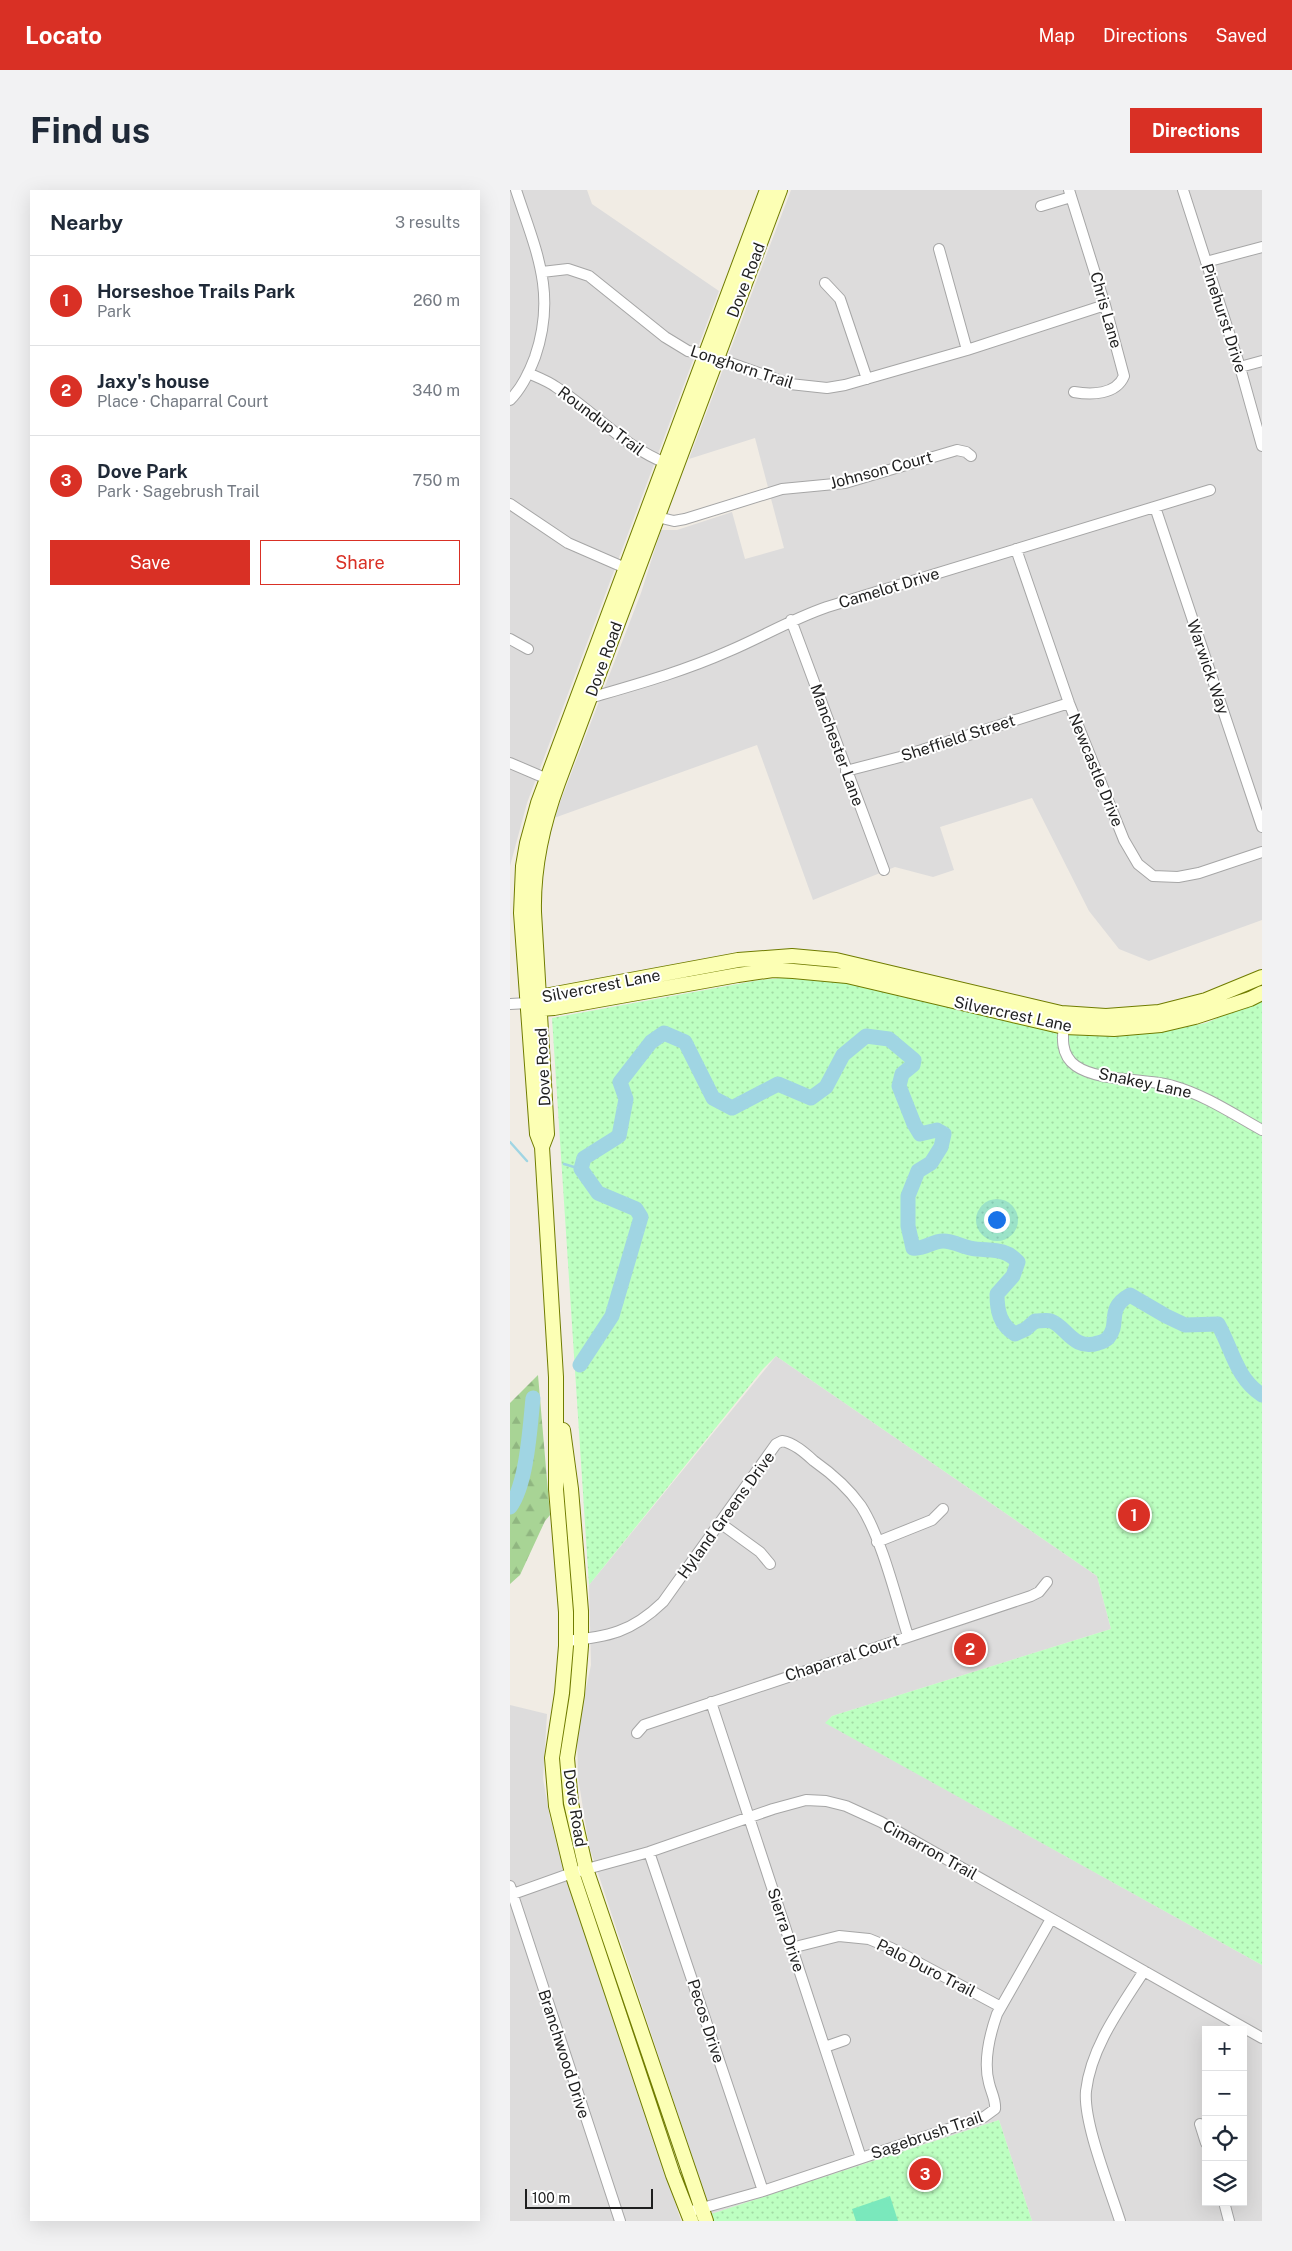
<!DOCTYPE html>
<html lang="en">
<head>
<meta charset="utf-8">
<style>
	:root { --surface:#fff; --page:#f2f2f3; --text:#1f2937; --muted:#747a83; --line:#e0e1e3; --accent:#d93025 }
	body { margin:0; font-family:"Public Sans",sans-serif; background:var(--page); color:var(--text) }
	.controls { position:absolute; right:15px; bottom:15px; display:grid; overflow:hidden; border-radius:0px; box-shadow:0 5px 20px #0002 }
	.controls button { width:45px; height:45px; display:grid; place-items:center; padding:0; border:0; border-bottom:1px solid var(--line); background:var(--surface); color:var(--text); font:25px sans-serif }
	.scale { position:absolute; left:15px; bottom:12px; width:128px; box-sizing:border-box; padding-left:5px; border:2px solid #1f1f1f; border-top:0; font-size:14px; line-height:18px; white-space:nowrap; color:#1f1f1f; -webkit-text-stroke:4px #fff; paint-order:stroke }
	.you { position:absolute; left:486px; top:1029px; width:18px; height:18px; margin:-12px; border:4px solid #fff; border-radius:50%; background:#1a73e8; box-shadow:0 0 0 8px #1a73e833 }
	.badge { display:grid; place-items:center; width:32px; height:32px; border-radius:50%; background:var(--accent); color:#fff; font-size:16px; font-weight:700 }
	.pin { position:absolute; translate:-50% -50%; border:2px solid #fff; box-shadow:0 1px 5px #0006 }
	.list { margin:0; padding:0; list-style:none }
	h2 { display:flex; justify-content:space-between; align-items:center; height:65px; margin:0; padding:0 20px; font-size:21px }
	h2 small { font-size:16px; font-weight:400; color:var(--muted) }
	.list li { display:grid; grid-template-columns:32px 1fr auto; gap:15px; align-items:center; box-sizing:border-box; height:90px; padding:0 20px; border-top:1px solid var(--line) }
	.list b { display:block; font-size:19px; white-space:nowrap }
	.list p { margin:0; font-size:16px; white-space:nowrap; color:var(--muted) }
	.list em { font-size:16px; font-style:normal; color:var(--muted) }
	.actions { display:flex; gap:10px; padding:15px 20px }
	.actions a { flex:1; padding:11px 0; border:1px solid var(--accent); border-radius:0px; text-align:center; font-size:18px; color:var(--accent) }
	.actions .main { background:var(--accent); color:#fff }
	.icon { flex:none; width:28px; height:28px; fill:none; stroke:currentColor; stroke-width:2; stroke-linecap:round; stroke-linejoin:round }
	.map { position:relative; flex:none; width:752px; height:2031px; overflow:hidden; border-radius:0px }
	header { display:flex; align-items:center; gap:30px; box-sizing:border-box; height:70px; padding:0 25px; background:var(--accent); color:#fff }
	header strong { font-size:24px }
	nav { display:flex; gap:28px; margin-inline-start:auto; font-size:18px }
	.intro { display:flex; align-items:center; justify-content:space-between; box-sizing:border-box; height:120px; padding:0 30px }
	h1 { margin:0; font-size:35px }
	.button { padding:12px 22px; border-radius:0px; background:var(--accent); color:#fff; font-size:18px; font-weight:700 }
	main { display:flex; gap:30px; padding:0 30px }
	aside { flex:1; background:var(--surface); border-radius:0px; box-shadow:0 5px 20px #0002 }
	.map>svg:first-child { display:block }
</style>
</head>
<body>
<header>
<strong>Locato</strong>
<nav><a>Map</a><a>Directions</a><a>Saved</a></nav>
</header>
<div class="intro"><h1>Find us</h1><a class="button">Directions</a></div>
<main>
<aside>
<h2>Nearby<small>3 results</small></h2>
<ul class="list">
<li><span class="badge">1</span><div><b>Horseshoe Trails Park</b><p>Park</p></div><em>260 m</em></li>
<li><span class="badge">2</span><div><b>Jaxy's house</b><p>Place · Chaparral Court</p></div><em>340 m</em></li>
<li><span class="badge">3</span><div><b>Dove Park</b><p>Park · Sagebrush Trail</p></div><em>750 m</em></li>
</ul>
<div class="actions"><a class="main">Save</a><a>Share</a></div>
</aside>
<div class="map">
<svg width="752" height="2031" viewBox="0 0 752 2031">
	<defs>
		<pattern id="forest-firs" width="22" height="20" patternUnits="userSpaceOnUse" patternTransform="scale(1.25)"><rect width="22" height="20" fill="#a8d495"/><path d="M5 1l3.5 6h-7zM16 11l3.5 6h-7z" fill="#90b680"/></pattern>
		<pattern id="park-dots" width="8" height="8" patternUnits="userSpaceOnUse" patternTransform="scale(1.25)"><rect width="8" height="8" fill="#bdffc1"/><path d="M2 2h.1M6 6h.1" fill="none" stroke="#a2daa5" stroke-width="1.8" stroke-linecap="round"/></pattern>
	</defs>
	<rect width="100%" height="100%" fill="#f1ece4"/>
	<path fill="#dddcdc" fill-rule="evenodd" d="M0,0H77L82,14L209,101L17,613L0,676Z
		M281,0H752V730L639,771L609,759L579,721L522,608L430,637L444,680L423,687L385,677L303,710L247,555L44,628L131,403L151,340H167L222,322L235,369L274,358L245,248L179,269Z
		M266,1166L587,1386L601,1439L322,1526L316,1533L752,1775V2031H522L489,1930L201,2024L79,1656L68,1587L67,1541L81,1475L79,1395ZM696,1840H733V2012H696Z
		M0,1515L37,1524L33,1589L40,1628L171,2031H0Z"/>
	<path fill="url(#forest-firs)" d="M28,1185L40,1325L35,1331L10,1385L0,1394V1213Z"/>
	<path fill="url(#park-dots)" d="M298,786L356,796L537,840L585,845L647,842L696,833L752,809V1775L315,1533L322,1526L601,1439L587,1386L266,1166L253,1179L79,1395L42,828L250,790Z
		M489,1930L522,2031H203L201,2024Z"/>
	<path fill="#7ae8bc" d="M380,2006L388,2031H346L342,2019Z"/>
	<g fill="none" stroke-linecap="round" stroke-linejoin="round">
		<path stroke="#a0d5e3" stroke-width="2.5" d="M0,952L17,971
			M54,974L71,979"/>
		<path stroke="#a0d5e3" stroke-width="15" d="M70,1175L102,1126L131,1027L126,1019L88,1003L71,979L74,968L109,946L116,909L110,892L141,852L154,843L175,852L203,908L222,918L268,894L301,908L316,897L333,865L356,846L379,849L404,870L403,875L392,884L389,896L404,934L410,944L427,940L434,944L431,957L421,973L408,981L398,1006V1036L403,1058C414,1060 422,1051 433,1051C443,1051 451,1056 460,1058C478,1062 494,1056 508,1072L503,1086L487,1104C487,1121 490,1135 505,1144L516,1139L525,1131C530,1131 537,1130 541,1131C556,1136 563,1161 588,1153C592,1152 595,1151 598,1148C611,1133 595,1119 620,1105L656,1126L675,1135L708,1134C723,1161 726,1188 752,1205
			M0,1317C17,1294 20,1237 23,1208"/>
		<g stroke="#a6a6a6" stroke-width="12">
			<path id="street" d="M559,0L595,115L614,186C606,205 581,205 564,202
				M673,0L730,177L752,256
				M531,16L561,7
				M429,59L457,160
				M696,72L752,57
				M32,82L58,79L79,86L155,147L178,161L195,164L280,194L317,198L335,195L457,160L595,115
				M315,93L330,109L357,189
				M730,177L752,171
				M18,183C27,187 38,191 46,197C87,224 112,256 160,275
				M0,210C12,198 19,183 25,167C47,103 26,61 6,0
				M0,314L58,353L120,380
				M645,317L752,637
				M143,326L164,331L175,329L272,299L335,293L447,260L456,262L461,266
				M506,359L559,513L614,650L628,674L643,686L668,687L689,683L752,662
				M281,430L374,680
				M0,449L18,459
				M76,509C124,495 172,482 219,461C252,447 282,429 317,417L700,300
				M0,573L42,591
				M336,581L390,567L559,513
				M0,814L18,813
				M555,830C552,846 550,865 566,876C589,892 636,888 663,896C695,905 723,924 752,940
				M210,1333L250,1362L260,1374
				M367,1352L422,1330L433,1319
				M56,1451C98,1447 122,1442 153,1412L266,1254L272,1251C284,1253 295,1263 304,1271C321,1283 339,1299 351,1316C372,1349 386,1408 398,1446
				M201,1512L351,1968
				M127,1543L134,1535L521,1406L529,1402L537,1392
				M139,1662L253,2001
				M0,1696L110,2031
				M0,1705L62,1683L139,1662L263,1619L296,1610L316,1611L336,1616L371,1632L752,1848
				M281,1758L329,1746L359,1749L381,1758L491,1817
				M315,1857L335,1850
				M690,1934L696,1953
				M714,2012L719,2031
				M178,2022L253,2001L474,1927L485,1919C486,1910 481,1902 479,1893C473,1871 480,1844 487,1824L541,1729
				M610,2031C600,1999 573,1932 576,1901C581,1857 611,1817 634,1781"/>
		</g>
		<g stroke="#707c00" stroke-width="16">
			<path id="secondary" d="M22,811L29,807L228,770L282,766L326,770L551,823L596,826L649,822L696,810L752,787
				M23,816L30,819L44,818L228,785L263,780L283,781L337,786L554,837L604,839L651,835L685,827L740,809L752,803
				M32,957L37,944L24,722C23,677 32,636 48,593L270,0
				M53,1240L61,1299L71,1421V1456L67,1505L57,1568L61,1613L76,1679L196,2031
				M181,2031L163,1985L62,1683L46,1616L42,1568L52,1503L56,1456V1422L46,1299V1187L32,957L27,944L11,723L13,676L17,653L28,613L257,0"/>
		</g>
		<use href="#street" stroke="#fff" stroke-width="10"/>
		<use href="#secondary" stroke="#fcffb4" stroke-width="14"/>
	</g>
	<g text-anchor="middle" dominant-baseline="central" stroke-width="4" stroke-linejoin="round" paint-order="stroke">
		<g font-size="16" fill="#1f1f1f" stroke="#fff">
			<text transform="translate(236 90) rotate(-69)">Dove Road</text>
			<text transform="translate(596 120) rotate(74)">Chris Lane</text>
			<text transform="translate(714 128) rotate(72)">Pinehurst Drive</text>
			<text transform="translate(232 177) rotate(18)">Longhorn Trail</text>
			<text transform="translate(91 231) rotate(37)">Roundup Trail</text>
			<text transform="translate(371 280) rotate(-15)">Johnson Court</text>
			<text transform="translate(379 398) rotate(-17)">Camelot Drive</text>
			<text transform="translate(94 469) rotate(-70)">Dove Road</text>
			<text transform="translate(698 477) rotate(71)">Warwick Way</text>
			<text transform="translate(448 548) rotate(-18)">Sheffield Street</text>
			<text transform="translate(327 555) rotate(70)">Manchester Lane</text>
			<text transform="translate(586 580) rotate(68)">Newcastle Drive</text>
			<text transform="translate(91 796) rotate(-11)">Silvercrest Lane</text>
			<text transform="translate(503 824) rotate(12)">Silvercrest Lane</text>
			<text transform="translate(33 877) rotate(-93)">Dove Road</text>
			<text transform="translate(635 893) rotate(12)">Snakey Lane</text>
			<text transform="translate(216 1325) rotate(-54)">Hyland Greens Drive</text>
			<text transform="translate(332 1468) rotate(-18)">Chaparral Court</text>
			<text transform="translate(65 1618) rotate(81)">Dove Road</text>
			<text transform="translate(420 1660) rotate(29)">Cimarron Trail</text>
			<text transform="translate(276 1740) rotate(72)">Sierra Drive</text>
			<text transform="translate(416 1778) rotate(27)">Palo Duro Trail</text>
			<text transform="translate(196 1831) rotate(72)">Pecos Drive</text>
			<text transform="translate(54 1864) rotate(72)">Branchwood Drive</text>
			<text transform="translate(417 1945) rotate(-19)">Sagebrush Trail</text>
		</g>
	</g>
</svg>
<div class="controls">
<button>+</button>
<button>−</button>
<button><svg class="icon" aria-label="locate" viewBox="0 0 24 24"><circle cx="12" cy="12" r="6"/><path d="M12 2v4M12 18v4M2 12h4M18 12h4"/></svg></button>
<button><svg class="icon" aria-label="layers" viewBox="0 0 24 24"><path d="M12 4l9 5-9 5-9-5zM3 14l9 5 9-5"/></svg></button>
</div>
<div class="scale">100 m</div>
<div class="you"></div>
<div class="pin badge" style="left:624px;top:1325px">1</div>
<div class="pin badge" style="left:460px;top:1459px">2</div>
<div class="pin badge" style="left:415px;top:1984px">3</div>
</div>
</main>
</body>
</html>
